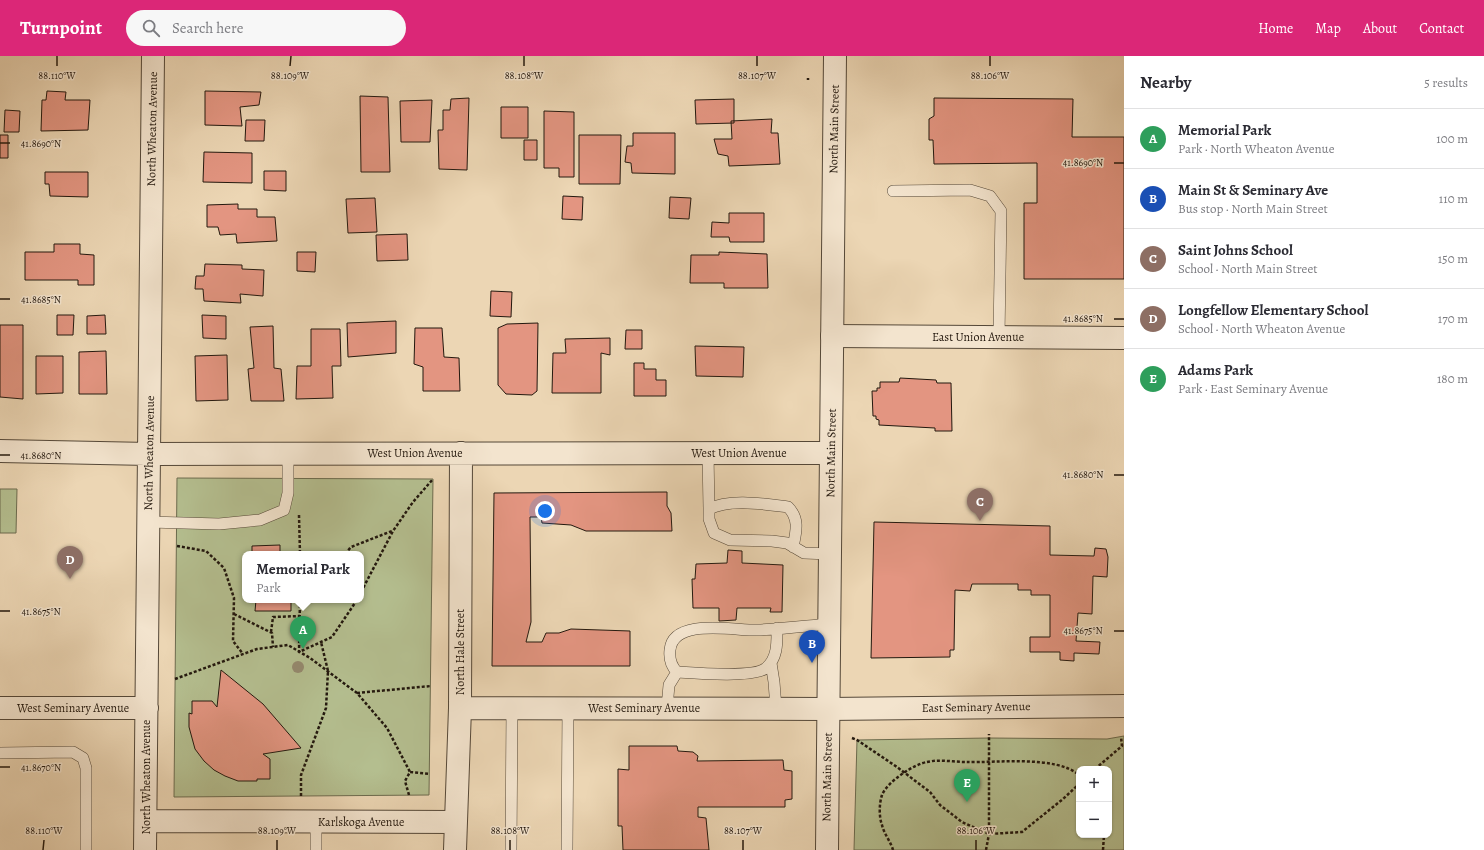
<!DOCTYPE html>
<html lang="en">
<head>
<meta charset="utf-8">
<style>
	:root { --surface:#fff; --page:#f7f7f7; --text:#2b2b33; --muted:#7c7c81; --line:#e1e1e2; --accent:#db2777 }
	body { margin:0; font-family:Alegreya,serif; background:var(--page); color:var(--text) }
	.controls { position:absolute; right:12px; bottom:12px; display:grid; overflow:hidden; border-radius:8px; box-shadow:0 1px 3px #0004 }
	.controls button { width:36px; height:36px; display:grid; place-items:center; padding:0; border:0; border-bottom:1px solid var(--line); background:var(--surface); color:var(--text); font:20px sans-serif }
	.you { position:absolute; left:545px; top:455px; width:14px; height:14px; margin:-10px; border:3px solid #fff; border-radius:50%; background:#1a73e8; box-shadow:0 0 0 6px #1a73e833 }
	.badge { display:grid; place-items:center; width:26px; height:26px; border-radius:50%; background:var(--accent); color:#fff; font-size:13px; font-weight:700 }
	.pin { position:absolute; translate:-50% -33px; filter:drop-shadow(0 1px 2px #0008) }
	.pin::after { content:''; position:absolute; top:21px; width:14px; height:12px; background:inherit; clip-path:polygon(0 0,100% 0,50% 100%) }
	.popup { position:absolute; left:242px; top:495px; width:122px; height:52px; box-sizing:border-box; display:grid; place-content:center; border-radius:8px; background:var(--surface); filter:drop-shadow(0 1px 3px #0005); font-size:13px; white-space:nowrap; color:var(--muted) }
	.popup b { font-size:15px; color:var(--text) }
	.popup::after { content:''; position:absolute; left:50%; top:100%; margin-left:-8px; border:8px solid transparent; border-top-color:var(--surface) }
	.list { margin:0; padding:0; list-style:none }
	h2 { display:flex; justify-content:space-between; align-items:center; height:52px; margin:0; padding:0 16px; font-size:17px }
	h2 small { font-size:13px; font-weight:400; color:var(--muted) }
	.list li { display:grid; grid-template-columns:26px 1fr auto; gap:12px; align-items:center; box-sizing:border-box; height:60px; padding:0 16px; border-top:1px solid var(--line) }
	.list b { display:block; font-size:15px; white-space:nowrap }
	.list p { margin:0; font-size:13px; white-space:nowrap; color:var(--muted) }
	.list em { font-size:13px; font-style:normal; color:var(--muted) }
	.icon { flex:none; width:22px; height:22px; fill:none; stroke:currentColor; stroke-width:2; stroke-linecap:round; stroke-linejoin:round }
	.map { position:relative; flex:none; width:1124px; height:794px; overflow:hidden }
	header { display:flex; align-items:center; gap:24px; box-sizing:border-box; height:56px; padding:0 20px; background:var(--accent); color:#fff }
	header strong { font-size:19px }
	nav { display:flex; gap:22px; margin-inline-start:auto; font-size:14px }
	.search { width:280px; height:36px; background:var(--page); display:flex; align-items:center; gap:10px; box-sizing:border-box; padding:0 14px; border-radius:22px; color:var(--muted); font-size:15px }
	main { display:flex }
	aside { flex:1; background:var(--surface) }
	.map>svg:first-child { display:block }
</style>
</head>
<body>
<header>
<strong>Turnpoint</strong>
<div class="search"><svg class="icon" aria-label="search" viewBox="0 0 24 24"><circle cx="10" cy="10" r="6"/><path d="M15 15l6 6"/></svg>Search here</div>
<nav><a>Home</a><a>Map</a><a>About</a><a>Contact</a></nav>
</header>
<main>
<div class="map">
<svg width="1124" height="794" viewBox="0 0 1124 794">
	<rect width="100%" height="100%" fill="#ecd6b4"/>
	<filter id="stains"><feTurbulence type="fractalNoise" baseFrequency=".005" numOctaves="4"/><feColorMatrix values="0 0 0 0 .2 0 0 0 0 .09 0 0 0 0 .02 0 0 0 .5 -.17"/></filter>
	<radialGradient id="worn" r=".72"><stop offset=".6" stop-color="#630" stop-opacity="0"/><stop offset="1" stop-color="#630" stop-opacity=".3"/></radialGradient>
	<path fill="#b4be8f" stroke="#6c6b4e" fill-rule="evenodd" d="M177,422L433,423L429,739L174,741ZM245,498H361V544H245Z
		M0,433H17L16,477H0Z
		M1124,680V794H854L857,684L989,682L1107,683ZM1079,713H1109V779H1079Z"/>
	<path fill="#e39581" stroke="#23180e" d="M47,35L66,36L65,44H90L88,74L41,75L42,44H46Z
		M205,35L261,36L259,49L240,51L242,70L205,69Z
		M360,40L388,41L390,116H361Z
		M469,42L467,114L439,113L438,74H443V54H450L451,43Z
		M934,42L1073,43L1072,81H1124V223H1024V147H1037V107L934,108L933,84H929V63L934,60Z
		M734,43V67L696,68L695,44Z
		M432,44L430,86H401L400,45Z
		M501,51H528V82H501Z
		M5,54L20,55L19,76H4Z
		M544,55L574,56V121H559V112H544Z
		M772,63L771,77H778L780,108L729,110L728,100L718,98L714,83H732L731,65Z
		M246,64H265L264,85H245Z
		M633,77H675V118L632,117L631,107L625,106L627,90H633Z
		M0,79H8V102H0Z
		M579,79H621L620,128H579Z
		M524,84H537V104H524Z
		M204,96L252,97V127L203,126Z
		M264,115H286V135L264,134Z
		M45,116H88V141L50,140L49,128H45Z
		M563,140L583,141L582,164L562,163Z
		M670,141L691,142L689,163L669,162Z
		M375,142L377,176L348,177L346,143Z
		M238,148V153H257V161H275L277,185L237,187L236,178L220,179L218,171H207V149Z
		M729,157H764V186H730L729,181H711L712,166L729,167Z
		M407,178L408,204L377,205L376,179Z
		M54,188H80V198L94,199V229H78V224H25V196H54Z
		M297,196H316L315,216L297,215Z
		M719,196L767,198L768,232H724V227H690L691,199H719Z
		M205,208L242,209V213L264,214L263,240L240,238L241,247L204,245L203,233H195L196,220H204Z
		M491,235L512,236L511,261L490,260Z
		M57,259H74L73,279H57Z
		M105,259L106,278H87V260Z
		M202,259L226,260V283L203,282Z
		M396,265V297L348,301L347,267Z
		M538,267L537,335L532,339L506,338L498,329V272L507,268Z
		M0,269H23V343L0,341Z
		M273,270L274,312L281,313L284,345H251L248,313L254,312L250,271Z
		M415,272H442L444,301L459,302L460,335H423V311L414,308Z
		M311,273H340L341,310H332L333,342L296,343L297,310H311Z
		M626,274H642V293H625Z
		M610,282V299L601,297V337H552L553,297H566L565,283Z
		M695,290L744,291L743,321L696,320Z
		M106,295L107,338H79V296Z
		M227,299L228,344L196,345L195,300Z
		M36,300H63V337L36,338Z
		M634,307H644V313H656V324H666V340H634Z
		M900,322L936,324L937,327H951L952,375H935V372L879,369V364L876,363V360H873L872,335H877V332H880V326H899Z
		M667,436V450L671,457L672,475H586L571,469L542,467L541,461H530L531,566L526,586H542L546,577H559L571,573L630,575V610H492L494,437Z
		M874,466L1050,470V499L1094,500L1095,492L1106,493L1108,501L1107,521L1093,520L1092,558L1078,557L1076,585L1100,586L1099,598L1074,597V605L1060,604V596H1030V581H1050V539H1031V534H1018V528H972L970,535L955,534L954,594H950V601L871,602Z
		M280,489V498H252V490Z
		M728,494L742,495V507L783,509L782,556H770L771,552H737L736,564L719,565V552H693L692,523H695L696,508L727,507Z
		M256,544H291V555H255Z
		M221,614L263,648L301,692L263,698L270,703V723H257V725H238L225,720L214,714L204,705L195,693L189,671V657L192,658V645H212L217,651Z
		M629,690H677L678,695L693,696L698,700L697,705L783,704L784,714L792,715V743L785,744V751H698V761L706,762L709,794H623L622,770H618V713L629,714Z"/>
	<g fill="none" stroke-linecap="round" stroke-linejoin="round">
		<g stroke="#554838" stroke-width="12">
			<path id="service" d="M893,135L970,134L990,140L1001,155L999,281
				M708,397L709,453
				M149,466L219,468L260,464L284,454L288,437V398
				M793,491C796,476 800,463 788,451C764,448 730,442 709,453V463L714,477L730,484L772,485L787,487L804,497L830,498
				M777,572C777,586 778,602 766,612C755,622 693,617 677,616C671,610 669,603 670,594C673,561 736,575 758,574C782,573 806,570 829,568
				M771,607L774,626L776,652
				M667,652L669,629L677,616
				M0,697L73,696L83,702L86,712V794
				M316,794V766
				M511,794L512,652
				M567,794L568,652"/>
		</g>
		<g stroke="#554838" stroke-width="24">
			<path id="minor" d="M832,280L1124,282
				M0,395L149,398L831,397
				M0,652H147
				M460,652L828,653L1124,650
				M146,765L456,766
				M145,794L153,0
				M455,794L460,652L461,397"/>
		</g>
		<g stroke="#554838" stroke-width="24">
			<path id="tertiary" d="M827,794L835,0"/>
		</g>
		<path stroke="#23180e" stroke-width="2.5" stroke-dasharray="3 2" stroke-linecap="butt" d="M808,24V22
			M299,459L300,498
			M177,490L206,495L224,512L234,542L233,585L243,598
			M345,498L351,491L392,475
			M361,536L393,475L413,446L433,423
			M300,544L299,596L332,581L357,544
			M234,558L272,577L273,591
			M271,576L273,561L300,560
			M175,623L257,593L288,589L310,602L357,637L387,672L410,716
			M357,637L431,630
			M852,682L857,684L897,711L930,736L940,749L962,766L989,778L1022,776L1063,743L1079,728
			M1095,713L1122,690L1121,681
			M409,739L405,725L410,716L430,718
			M301,740V719L326,652L328,615L321,586
			M893,794C891,786 884,778 882,769C879,761 879,748 882,739C887,726 914,708 927,706C940,703 953,706 966,706C996,707 1056,699 1079,719
			M986,794L989,778V678
			M1103,794L1104,779"/>
		<use href="#service" stroke="#f3e4ce" stroke-width="11"/>
		<use href="#minor" stroke="#f3e4ce" stroke-width="22"/>
		<use href="#tertiary" stroke="#f3e4ce" stroke-width="22"/>
	</g>
	<circle fill="#95896e" cx="298" cy="611" r="6"/>
	<path fill="none" stroke="#23180e" stroke-width="1.5" d="M57,10V0M290,10L291,0M524,10V0M757,10V0M990,10V0M0,87H10M1114,107H1124M0,243H10M1114,263H1124M0,399H10M1114,419H1124M0,555H10M1114,575H1124M0,711H10M43,794L44,784M277,794V784M510,794V784M743,794V784M976,794V784"/>
	<g text-anchor="middle" dominant-baseline="central" stroke-width="3" stroke-linejoin="round" paint-order="stroke">
		<g font-size="12" fill="#23180e" stroke="#f3e4ce">
			<text transform="translate(152 73) rotate(-89)">North Wheaton Avenue</text>
			<text transform="translate(834 73) rotate(-89)">North Main Street</text>
			<text x="978" y="281">East Union Avenue</text>
			<text transform="translate(149 397) rotate(-89)">North Wheaton Avenue</text>
			<text x="415" y="397">West Union Avenue</text>
			<text x="739" y="397">West Union Avenue</text>
			<text transform="translate(831 397) rotate(-89)">North Main Street</text>
			<text transform="translate(460 596) rotate(-90)">North Hale Street</text>
			<text transform="translate(976 651) rotate(-1)">East Seminary Avenue</text>
			<text x="73" y="652">West Seminary Avenue</text>
			<text x="644" y="652">West Seminary Avenue</text>
			<text transform="translate(146 721) rotate(-90)">North Wheaton Avenue</text>
			<text transform="translate(827 721) rotate(-89)">North Main Street</text>
			<text x="361" y="766">Karlskoga Avenue</text>
		</g>
	</g>
	<g font-size="10" text-anchor="middle" fill="#23180e" stroke="#f3e4ce" stroke-width="3" stroke-linejoin="round" paint-order="stroke">
		<text x="57" y="23">88.110°W</text>
		<text x="290" y="23">88.109°W</text>
		<text x="524" y="23">88.108°W</text>
		<text x="757" y="23">88.107°W</text>
		<text x="990" y="23">88.106°W</text>
		<text x="41" y="91">41.8690°N</text>
		<text x="1083" y="110">41.8690°N</text>
		<text x="41" y="247">41.8685°N</text>
		<text x="1083" y="266">41.8685°N</text>
		<text x="41" y="403">41.8680°N</text>
		<text x="1083" y="422">41.8680°N</text>
		<text x="41" y="559">41.8675°N</text>
		<text x="1083" y="578">41.8675°N</text>
		<text x="41" y="715">41.8670°N</text>
		<text x="44" y="778">88.110°W</text>
		<text x="277" y="778">88.109°W</text>
		<text x="510" y="778">88.108°W</text>
		<text x="743" y="778">88.107°W</text>
		<text x="976" y="778">88.106°W</text>
	</g>
	<rect width="100%" height="100%" filter="url(#stains)"/>
	<rect width="100%" height="100%" fill="url(#worn)"/>
</svg>
<div class="controls">
<button>+</button>
<button>−</button>
</div>
<div class="you"></div>
<div class="pin badge" style="left:303px;top:593px;background:#2e9e5b">A</div>
<div class="popup"><b>Memorial Park</b>Park</div>
<div class="pin badge" style="left:812px;top:607px;background:#1a4fb4">B</div>
<div class="pin badge" style="left:980px;top:465px;background:#8d6e63">C</div>
<div class="pin badge" style="left:70px;top:523px;background:#8d6e63">D</div>
<div class="pin badge" style="left:967px;top:746px;background:#2e9e5b">E</div>
</div>
<aside>
<h2>Nearby<small>5 results</small></h2>
<ul class="list">
<li><span class="badge" style="background:#2e9e5b">A</span><div><b>Memorial Park</b><p>Park · North Wheaton Avenue</p></div><em>100 m</em></li>
<li><span class="badge" style="background:#1a4fb4">B</span><div><b>Main St &amp; Seminary Ave</b><p>Bus stop · North Main Street</p></div><em>110 m</em></li>
<li><span class="badge" style="background:#8d6e63">C</span><div><b>Saint Johns School</b><p>School · North Main Street</p></div><em>150 m</em></li>
<li><span class="badge" style="background:#8d6e63">D</span><div><b>Longfellow Elementary School</b><p>School · North Wheaton Avenue</p></div><em>170 m</em></li>
<li><span class="badge" style="background:#2e9e5b">E</span><div><b>Adams Park</b><p>Park · East Seminary Avenue</p></div><em>180 m</em></li>
</ul>
</aside>
</main>
</body>
</html>
